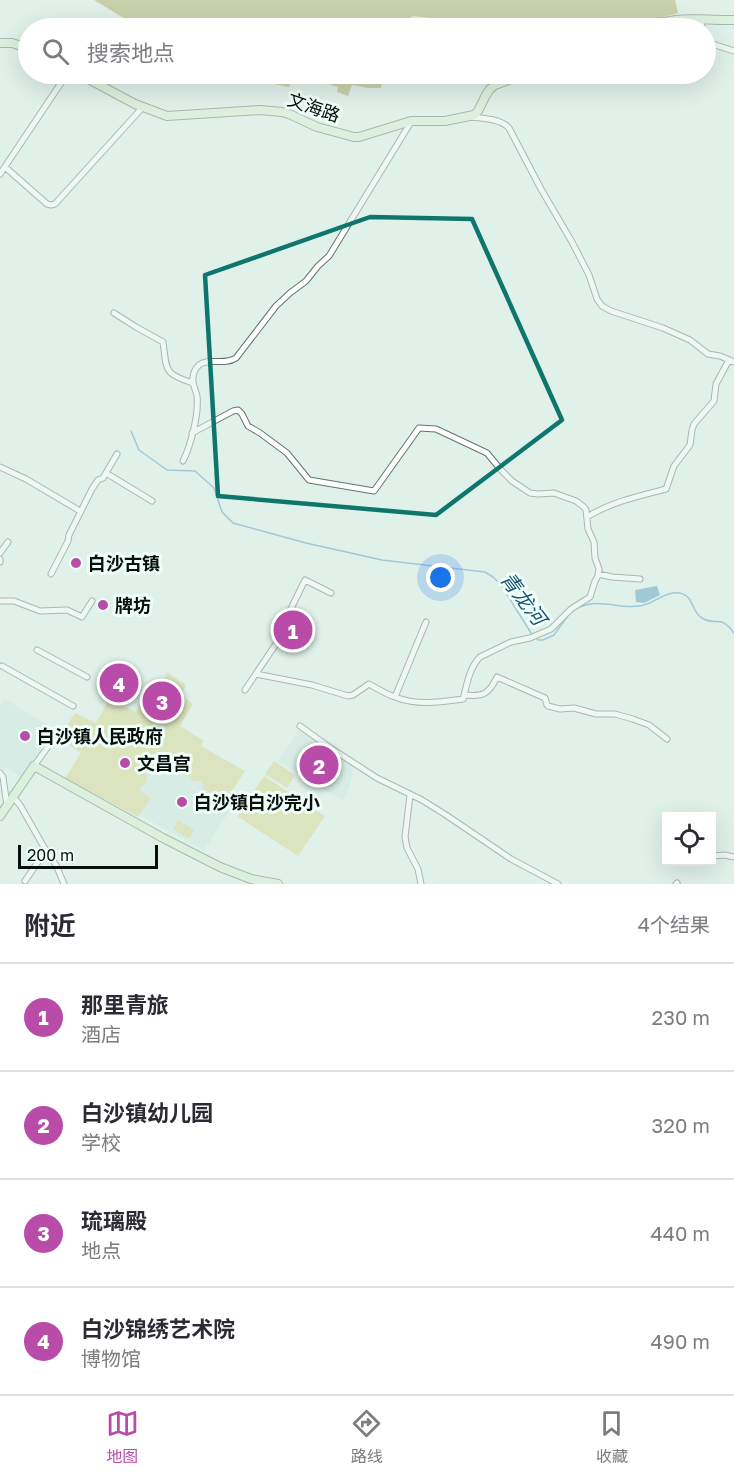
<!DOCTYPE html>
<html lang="zh">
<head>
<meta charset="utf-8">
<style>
	:root { --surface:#fff; --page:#f2f2f3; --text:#2b2b33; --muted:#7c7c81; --line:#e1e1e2; --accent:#b94ba9 }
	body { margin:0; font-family:"Golos Text","Noto Sans SC",sans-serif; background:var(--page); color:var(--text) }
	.controls { position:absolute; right:18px; bottom:18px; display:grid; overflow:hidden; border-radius:0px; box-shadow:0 6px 24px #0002 }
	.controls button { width:54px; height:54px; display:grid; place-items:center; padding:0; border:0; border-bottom:2px solid var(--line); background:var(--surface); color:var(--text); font:30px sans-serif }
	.scale { position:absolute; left:18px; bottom:15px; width:140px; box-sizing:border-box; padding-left:6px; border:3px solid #0a0f0d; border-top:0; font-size:16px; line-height:21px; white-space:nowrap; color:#0a0f0d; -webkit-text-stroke:4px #edfff8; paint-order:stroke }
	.you { position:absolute; left:441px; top:578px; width:21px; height:21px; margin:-15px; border:4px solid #fff; border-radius:50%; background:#1a73e8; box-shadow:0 0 0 9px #1a73e833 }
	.badge { display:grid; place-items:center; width:39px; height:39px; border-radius:50%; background:var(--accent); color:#fff; font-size:20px; font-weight:700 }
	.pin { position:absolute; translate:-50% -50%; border:3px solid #fff; box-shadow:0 2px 6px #0006 }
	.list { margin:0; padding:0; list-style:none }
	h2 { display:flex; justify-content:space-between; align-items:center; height:78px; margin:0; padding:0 24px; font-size:26px }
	h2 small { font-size:20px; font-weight:400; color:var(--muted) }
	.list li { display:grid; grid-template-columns:39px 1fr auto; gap:18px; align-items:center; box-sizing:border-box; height:108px; padding:0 24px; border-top:2px solid var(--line) }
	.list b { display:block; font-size:22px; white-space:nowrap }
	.list p { margin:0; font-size:20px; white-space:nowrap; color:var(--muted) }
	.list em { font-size:20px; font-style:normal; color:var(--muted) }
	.icon { flex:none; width:33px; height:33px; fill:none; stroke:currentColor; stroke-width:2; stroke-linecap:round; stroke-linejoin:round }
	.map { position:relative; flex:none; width:734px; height:884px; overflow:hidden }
	.search { position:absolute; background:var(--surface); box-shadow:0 6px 24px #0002; left:18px; right:18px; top:18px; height:66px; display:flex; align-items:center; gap:15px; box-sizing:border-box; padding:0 21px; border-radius:33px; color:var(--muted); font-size:22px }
	.sheet { height:510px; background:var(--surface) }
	nav { display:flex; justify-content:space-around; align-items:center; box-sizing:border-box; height:84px; border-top:2px solid var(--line); background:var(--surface); font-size:16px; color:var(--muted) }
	nav a { display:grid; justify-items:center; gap:3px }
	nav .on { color:var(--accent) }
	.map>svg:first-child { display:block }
</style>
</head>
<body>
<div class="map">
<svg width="734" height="884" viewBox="0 0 734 884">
	<rect width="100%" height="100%" fill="#e0f1ea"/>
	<path fill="#cde7dd" d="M5,699L55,729L22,778L6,767L3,770L0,767V706Z
		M300,728L351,763L354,767L350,785L343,801L278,761Z
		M164,754L193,781L202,780L205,795L230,810L204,850L139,815L151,798L139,790L147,781L146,770Z"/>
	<path fill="#d7d48d" d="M167,672L186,685L181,695L193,704L180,726L204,741L201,746L245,771L222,805L205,795L202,781H193L164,754L146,770L147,781L139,790L151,798L138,817L65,778L81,753L59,738L75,713L96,723L109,699L136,712L145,694L154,698Z
		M274,761L295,775L287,788L265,774Z
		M264,776L325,816L298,856L237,816Z
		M178,820L194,830L189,839L173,829Z"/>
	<path fill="#aeaa62" d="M94,0H675L678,13L651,20L632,28H621L620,26L528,22H468L413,16L398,25L395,28H140Z
		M243,74H383L381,88H368L352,85L348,96L337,92L338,87L312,79L292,78L289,87L259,81Z"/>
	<path fill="#5399c2" d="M657,586L660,595L644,603L636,602L635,590Z"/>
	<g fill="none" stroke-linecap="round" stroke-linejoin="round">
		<path stroke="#5399c2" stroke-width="1.5" d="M131,431L139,450L167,470L195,471L214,488L222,512L233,523L306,543L382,560L485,572L493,577L501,585L531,633L538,640H543L554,635L567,617
			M580,607C600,598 618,609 639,606C653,605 668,588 683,594C694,598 692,613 702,618C717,627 719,613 734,633"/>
		<g stroke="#65746e" stroke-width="7">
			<path id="street" d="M701,18L702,28
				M706,42L734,51
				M471,117C483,118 501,119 509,128L541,189L572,242L589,275L597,299L602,306L611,311L663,328L690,340L708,354L720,356L734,362
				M5,167L47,204L51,205L55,204L142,108
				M0,174L67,74
				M114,313L136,327L163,342C167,370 163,374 193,383
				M192,433L233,411L238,410L242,414L248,426L260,433L287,453L309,480L374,491L419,428L436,429L487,453L501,470L512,481L530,493L538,494L554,493L576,501L584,507L586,510L588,529L594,542L595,558L599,569L598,576L595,581L590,597L571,609L551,629L530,638L511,642L480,657C469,668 467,685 463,699C441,702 417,706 395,697C386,694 378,689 369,684L353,695L348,696L312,685L256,674
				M183,461C191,445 199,414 197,396C196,390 192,385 193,378C193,373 196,368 199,365C208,357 224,366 236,358L276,306L290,293L306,281L318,266L329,256L411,122
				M0,467L26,479L80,511
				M106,473L152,501
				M587,517C611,502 639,496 666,489L674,466L690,445L692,430L694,424L714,401L716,384L729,360
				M0,553L8,542
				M0,559V562
				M51,574L68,541L69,535L92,489L98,480L103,478L117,454
				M598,574L612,577L640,579
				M0,601H14L40,611L67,610L82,617L92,601
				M37,650L87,677
				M2,666L73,706
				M245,690L282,635L279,633L305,580L331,593
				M465,695C483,697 489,694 497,677L545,698L547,705L548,706L560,709L574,708L596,714H615L633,719L649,725L667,739
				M395,697L426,622
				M300,726L332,749L377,778L422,800L446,815L511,859L558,884
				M34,766L47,748
				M0,773L3,777L7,806
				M410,795L405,837L407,848L418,869L421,884
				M13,797L20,805L45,849L56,865L64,884
				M712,856L725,855L734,857
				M25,881L40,859L47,852
				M676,884L677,883"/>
		</g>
		<g stroke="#65746e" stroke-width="10">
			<path id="secondary" d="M646,28C678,14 701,21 734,20
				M0,43H12L28,48
				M79,74L135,104L167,116L260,110L282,112L289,114L317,127L354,137H359L411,121H445L474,115L478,111L486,95L490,89L495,85L525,74
				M0,816L34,766L163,838L220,867L251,879L278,884"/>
		</g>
		<use href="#street" stroke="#fff" stroke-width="5"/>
		<use href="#secondary" stroke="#d8f2ce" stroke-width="8"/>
	</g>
	<path d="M0 0H734V884H0ZM370,217L472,219L562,420L436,515L218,496L205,275Z" fill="#e0f1ea" fill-opacity=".55" fill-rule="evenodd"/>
	<path fill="none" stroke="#0f766e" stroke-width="4.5" stroke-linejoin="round" d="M370,217L472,219L562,420L436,515L218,496L205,275Z"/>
	<g fill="#b94ba9" stroke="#edfff8" stroke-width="2">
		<circle cx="76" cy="563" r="6"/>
		<circle cx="103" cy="605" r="6"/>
		<circle cx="25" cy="736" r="6"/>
		<circle cx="125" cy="763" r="6"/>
		<circle cx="182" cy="802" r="6"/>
	</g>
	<g text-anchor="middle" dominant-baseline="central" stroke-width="6" stroke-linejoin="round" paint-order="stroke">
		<g font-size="18" fill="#0a0f0d" stroke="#edfff8">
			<text transform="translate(314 107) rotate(19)">文海路</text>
		</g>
		<g font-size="18" font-weight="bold" fill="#0a0f0d" stroke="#edfff8" text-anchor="start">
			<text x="88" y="563">白沙古镇</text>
			<text x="115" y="605">牌坊</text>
			<text x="37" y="736">白沙镇人民政府</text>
			<text x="137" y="763">文昌宫</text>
			<text x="194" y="802">白沙镇白沙完小</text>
		</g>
		<g font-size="20" font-style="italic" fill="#1c5370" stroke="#edfff8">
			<text transform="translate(524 598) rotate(53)">青龙河</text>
		</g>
	</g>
</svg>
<div class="controls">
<button><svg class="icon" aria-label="locate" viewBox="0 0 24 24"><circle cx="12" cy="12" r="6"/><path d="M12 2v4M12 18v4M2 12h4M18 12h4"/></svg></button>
</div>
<div class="scale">200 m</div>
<div class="you"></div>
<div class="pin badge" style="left:293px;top:630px">1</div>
<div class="pin badge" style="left:319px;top:765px">2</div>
<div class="pin badge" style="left:162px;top:701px">3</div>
<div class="pin badge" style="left:119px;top:683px">4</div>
<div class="search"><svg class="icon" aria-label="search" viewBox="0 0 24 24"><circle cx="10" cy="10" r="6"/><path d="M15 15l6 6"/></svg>搜索地点</div>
</div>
<section class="sheet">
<h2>附近<small>4个结果</small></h2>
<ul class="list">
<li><span class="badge">1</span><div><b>那里青旅</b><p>酒店</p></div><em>230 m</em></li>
<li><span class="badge">2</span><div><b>白沙镇幼儿园</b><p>学校</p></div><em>320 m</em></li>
<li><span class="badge">3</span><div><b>琉璃殿</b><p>地点</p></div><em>440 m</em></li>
<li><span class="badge">4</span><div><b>白沙锦绣艺术院</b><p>博物馆</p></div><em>490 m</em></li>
</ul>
</section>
<nav>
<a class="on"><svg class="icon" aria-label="map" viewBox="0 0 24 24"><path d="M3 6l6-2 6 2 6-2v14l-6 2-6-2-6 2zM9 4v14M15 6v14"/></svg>地图</a>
<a><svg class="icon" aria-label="directions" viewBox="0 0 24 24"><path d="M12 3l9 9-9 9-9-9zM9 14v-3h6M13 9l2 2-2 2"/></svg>路线</a>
<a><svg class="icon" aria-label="saved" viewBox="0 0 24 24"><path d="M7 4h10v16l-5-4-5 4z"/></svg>收藏</a>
</nav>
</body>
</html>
